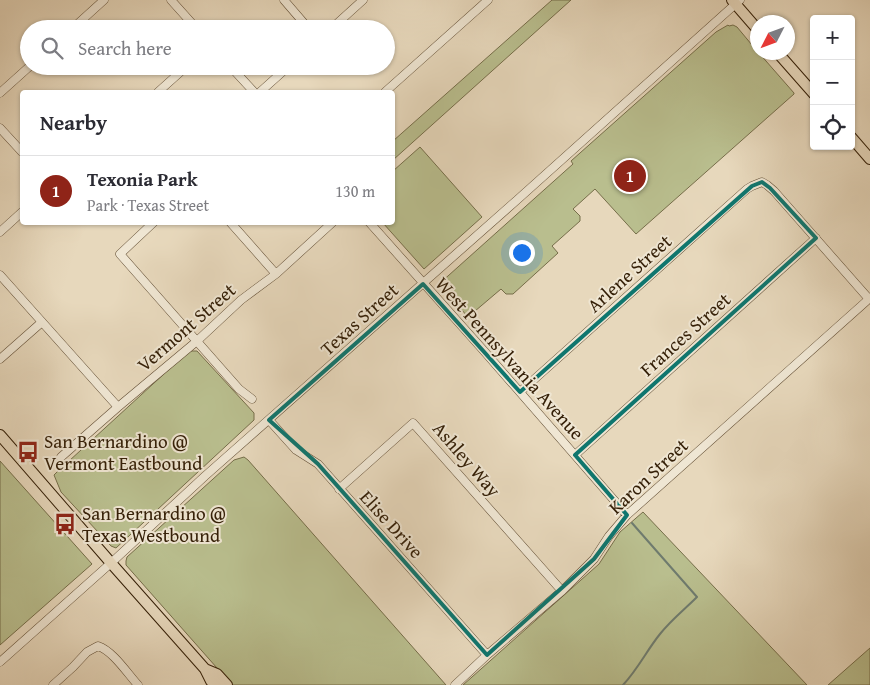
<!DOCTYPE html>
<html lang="en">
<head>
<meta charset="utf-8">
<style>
	:root { --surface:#fff; --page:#f7f7f7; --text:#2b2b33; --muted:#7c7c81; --line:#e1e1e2; --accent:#8f2418 }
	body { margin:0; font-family:"Gentium Book Plus",serif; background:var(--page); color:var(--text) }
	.controls { position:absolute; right:15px; top:15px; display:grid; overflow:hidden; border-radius:5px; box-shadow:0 1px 4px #0004 }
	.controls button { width:45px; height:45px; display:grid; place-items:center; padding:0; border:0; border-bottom:1px solid var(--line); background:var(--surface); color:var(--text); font:25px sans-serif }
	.compass { position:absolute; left:750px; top:15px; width:45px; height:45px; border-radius:50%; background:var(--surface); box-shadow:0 1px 4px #0004; rotate:228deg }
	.you { position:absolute; left:521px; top:252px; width:18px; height:18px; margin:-12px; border:4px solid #fff; border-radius:50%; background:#1a73e8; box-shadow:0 0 0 8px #1a73e833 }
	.badge { display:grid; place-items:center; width:32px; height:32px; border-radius:50%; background:var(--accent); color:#fff; font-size:16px; font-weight:700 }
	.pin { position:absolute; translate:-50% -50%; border:2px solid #fff; box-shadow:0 1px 5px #0006 }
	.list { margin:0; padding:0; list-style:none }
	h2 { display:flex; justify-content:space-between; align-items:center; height:65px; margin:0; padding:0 20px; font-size:21px }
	h2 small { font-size:16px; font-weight:400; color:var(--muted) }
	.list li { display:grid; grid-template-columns:32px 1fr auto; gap:15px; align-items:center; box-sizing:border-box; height:70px; padding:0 20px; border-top:1px solid var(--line) }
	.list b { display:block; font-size:19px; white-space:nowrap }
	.list p { margin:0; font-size:16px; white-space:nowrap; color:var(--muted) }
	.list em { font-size:16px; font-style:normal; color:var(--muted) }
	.icon { flex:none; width:28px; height:28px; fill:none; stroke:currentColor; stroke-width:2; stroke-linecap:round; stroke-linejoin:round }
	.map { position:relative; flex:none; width:870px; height:685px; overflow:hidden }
	.search { position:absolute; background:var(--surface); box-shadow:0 1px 4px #0004; left:20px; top:20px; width:375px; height:55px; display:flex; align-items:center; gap:12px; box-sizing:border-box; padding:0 18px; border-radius:28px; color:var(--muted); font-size:19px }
	.panel { position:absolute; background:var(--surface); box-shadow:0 1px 4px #0004; left:20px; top:90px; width:375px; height:135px; border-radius:5px }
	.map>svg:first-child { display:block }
</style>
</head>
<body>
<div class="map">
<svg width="870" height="685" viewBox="0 0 870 685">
	<rect width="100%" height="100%" fill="#e7d8bc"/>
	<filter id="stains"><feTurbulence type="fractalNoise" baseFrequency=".004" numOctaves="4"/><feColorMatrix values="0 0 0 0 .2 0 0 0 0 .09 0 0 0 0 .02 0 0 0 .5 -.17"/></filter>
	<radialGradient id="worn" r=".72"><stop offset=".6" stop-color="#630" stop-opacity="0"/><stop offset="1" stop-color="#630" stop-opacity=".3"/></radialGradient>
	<path fill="#b9be8e" stroke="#766e4a" d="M552,0H571L393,160V141Z
		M728,25L729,26L733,25L737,27L757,51L759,53L794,93V94L636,234L595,189L573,209L580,216V221L552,246L558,253L513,294H506L501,289L468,317L439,284L573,164L571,161L716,32Z
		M420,147L482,217L424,269L383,223L392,222L393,171Z
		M189,351H197L254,413V420L116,548L111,546L61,492L54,475L57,472Z
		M244,457L248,460L446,685H232L126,565V561L127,557L234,460Z
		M0,461L92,564L0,645Z
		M643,512L807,685H463L599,564L620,532Z
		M870,648V685H828Z"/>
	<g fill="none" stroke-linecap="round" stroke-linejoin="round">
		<path stroke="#6f7b6e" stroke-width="2" d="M623,685C638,669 647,650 660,634C671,620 685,609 697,597L632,523"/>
		<g stroke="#614d34" stroke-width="9">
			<path id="minor" d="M171,0L197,29
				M284,0L309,29
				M72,29L104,0
				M331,29L363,0
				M230,66L254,92
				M158,92L187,66
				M260,92L289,66
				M385,92L488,0
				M0,93L30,66
				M0,128L22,152
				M154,222L120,254L239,389L252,399
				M230,222L276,274
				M369,222L484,351L627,515
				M0,232L22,212
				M0,275L118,407
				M0,359L42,322
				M520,392L747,189L752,186L762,182L767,185L774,191L869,299
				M269,420L296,450L318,464L487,655
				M575,455L816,238
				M61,457L118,407L197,341L241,300L276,274L333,222
				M339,489L413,423L562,591
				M0,662L111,563L205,476L517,200L740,0
				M53,685L73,667L87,652L98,646C113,651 127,673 138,685
				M455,685L487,655L562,591L594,559L609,536L627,515L870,298"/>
		</g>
		<g stroke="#341f07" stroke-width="12">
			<path id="major" d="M732,0L758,30
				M777,52L814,94
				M851,137L870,159
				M0,435L111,563L205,669L211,681L215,685
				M205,669L217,674L227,685"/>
		</g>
		<use href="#minor" stroke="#efe6d3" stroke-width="8"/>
		<use href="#major" stroke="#e7d8bc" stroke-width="10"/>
	</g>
	<path fill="none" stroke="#0f766e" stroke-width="4" stroke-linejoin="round" d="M762,182L770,188L816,238L575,455L627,515L594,559L487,655L318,464L269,420L423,284L520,392L752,186Z"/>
	<defs>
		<g id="bus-bare" transform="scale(1.725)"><path d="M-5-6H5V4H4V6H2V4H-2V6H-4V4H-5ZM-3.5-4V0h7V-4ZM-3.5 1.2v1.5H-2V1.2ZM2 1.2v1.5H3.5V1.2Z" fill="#8f2418" stroke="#efe6d3" stroke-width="2.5" paint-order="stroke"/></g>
	</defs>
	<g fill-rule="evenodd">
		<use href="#bus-bare" x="28" y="452"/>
		<use href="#bus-bare" x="65" y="524"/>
	</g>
	<g text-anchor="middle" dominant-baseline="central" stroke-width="4" stroke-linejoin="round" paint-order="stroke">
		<g font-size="19" fill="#341f07" stroke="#efe6d3">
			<text transform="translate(629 273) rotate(-42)">Arlene Street</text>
			<text transform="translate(359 319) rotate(-42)">Texas Street</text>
			<text transform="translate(186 327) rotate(-41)">Vermont Street</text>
			<text transform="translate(685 334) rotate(-42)">Frances Street</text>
			<text transform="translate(510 358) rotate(48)">West Pennsylvania Avenue</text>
			<text transform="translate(467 459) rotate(49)">Ashley Way</text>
			<text transform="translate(648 476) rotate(-43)">Karon Street</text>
			<text transform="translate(392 524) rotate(48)">Elise Drive</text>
		</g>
		<g font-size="19" fill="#341f07" stroke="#efe6d3" text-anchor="start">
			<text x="44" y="441">San Bernardino @<tspan x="44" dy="22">Vermont Eastbound</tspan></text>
			<text x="82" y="513">San Bernardino @<tspan x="82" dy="22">Texas Westbound</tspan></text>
		</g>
	</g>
	<rect width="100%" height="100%" filter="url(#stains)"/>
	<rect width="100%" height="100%" fill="url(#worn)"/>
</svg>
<div class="controls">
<button>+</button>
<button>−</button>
<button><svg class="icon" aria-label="locate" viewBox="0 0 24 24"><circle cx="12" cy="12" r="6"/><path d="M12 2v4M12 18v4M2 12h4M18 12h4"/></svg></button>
</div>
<svg class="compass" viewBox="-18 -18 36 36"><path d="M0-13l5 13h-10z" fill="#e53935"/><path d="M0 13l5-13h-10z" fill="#7c7c81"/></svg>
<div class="you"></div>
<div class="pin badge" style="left:630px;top:176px">1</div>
<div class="search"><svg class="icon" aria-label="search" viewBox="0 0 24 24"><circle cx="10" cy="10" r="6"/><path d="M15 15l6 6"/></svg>Search here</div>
<section class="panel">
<h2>Nearby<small></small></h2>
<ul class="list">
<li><span class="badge">1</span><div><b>Texonia Park</b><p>Park · Texas Street</p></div><em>130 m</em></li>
</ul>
</section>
</div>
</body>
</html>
